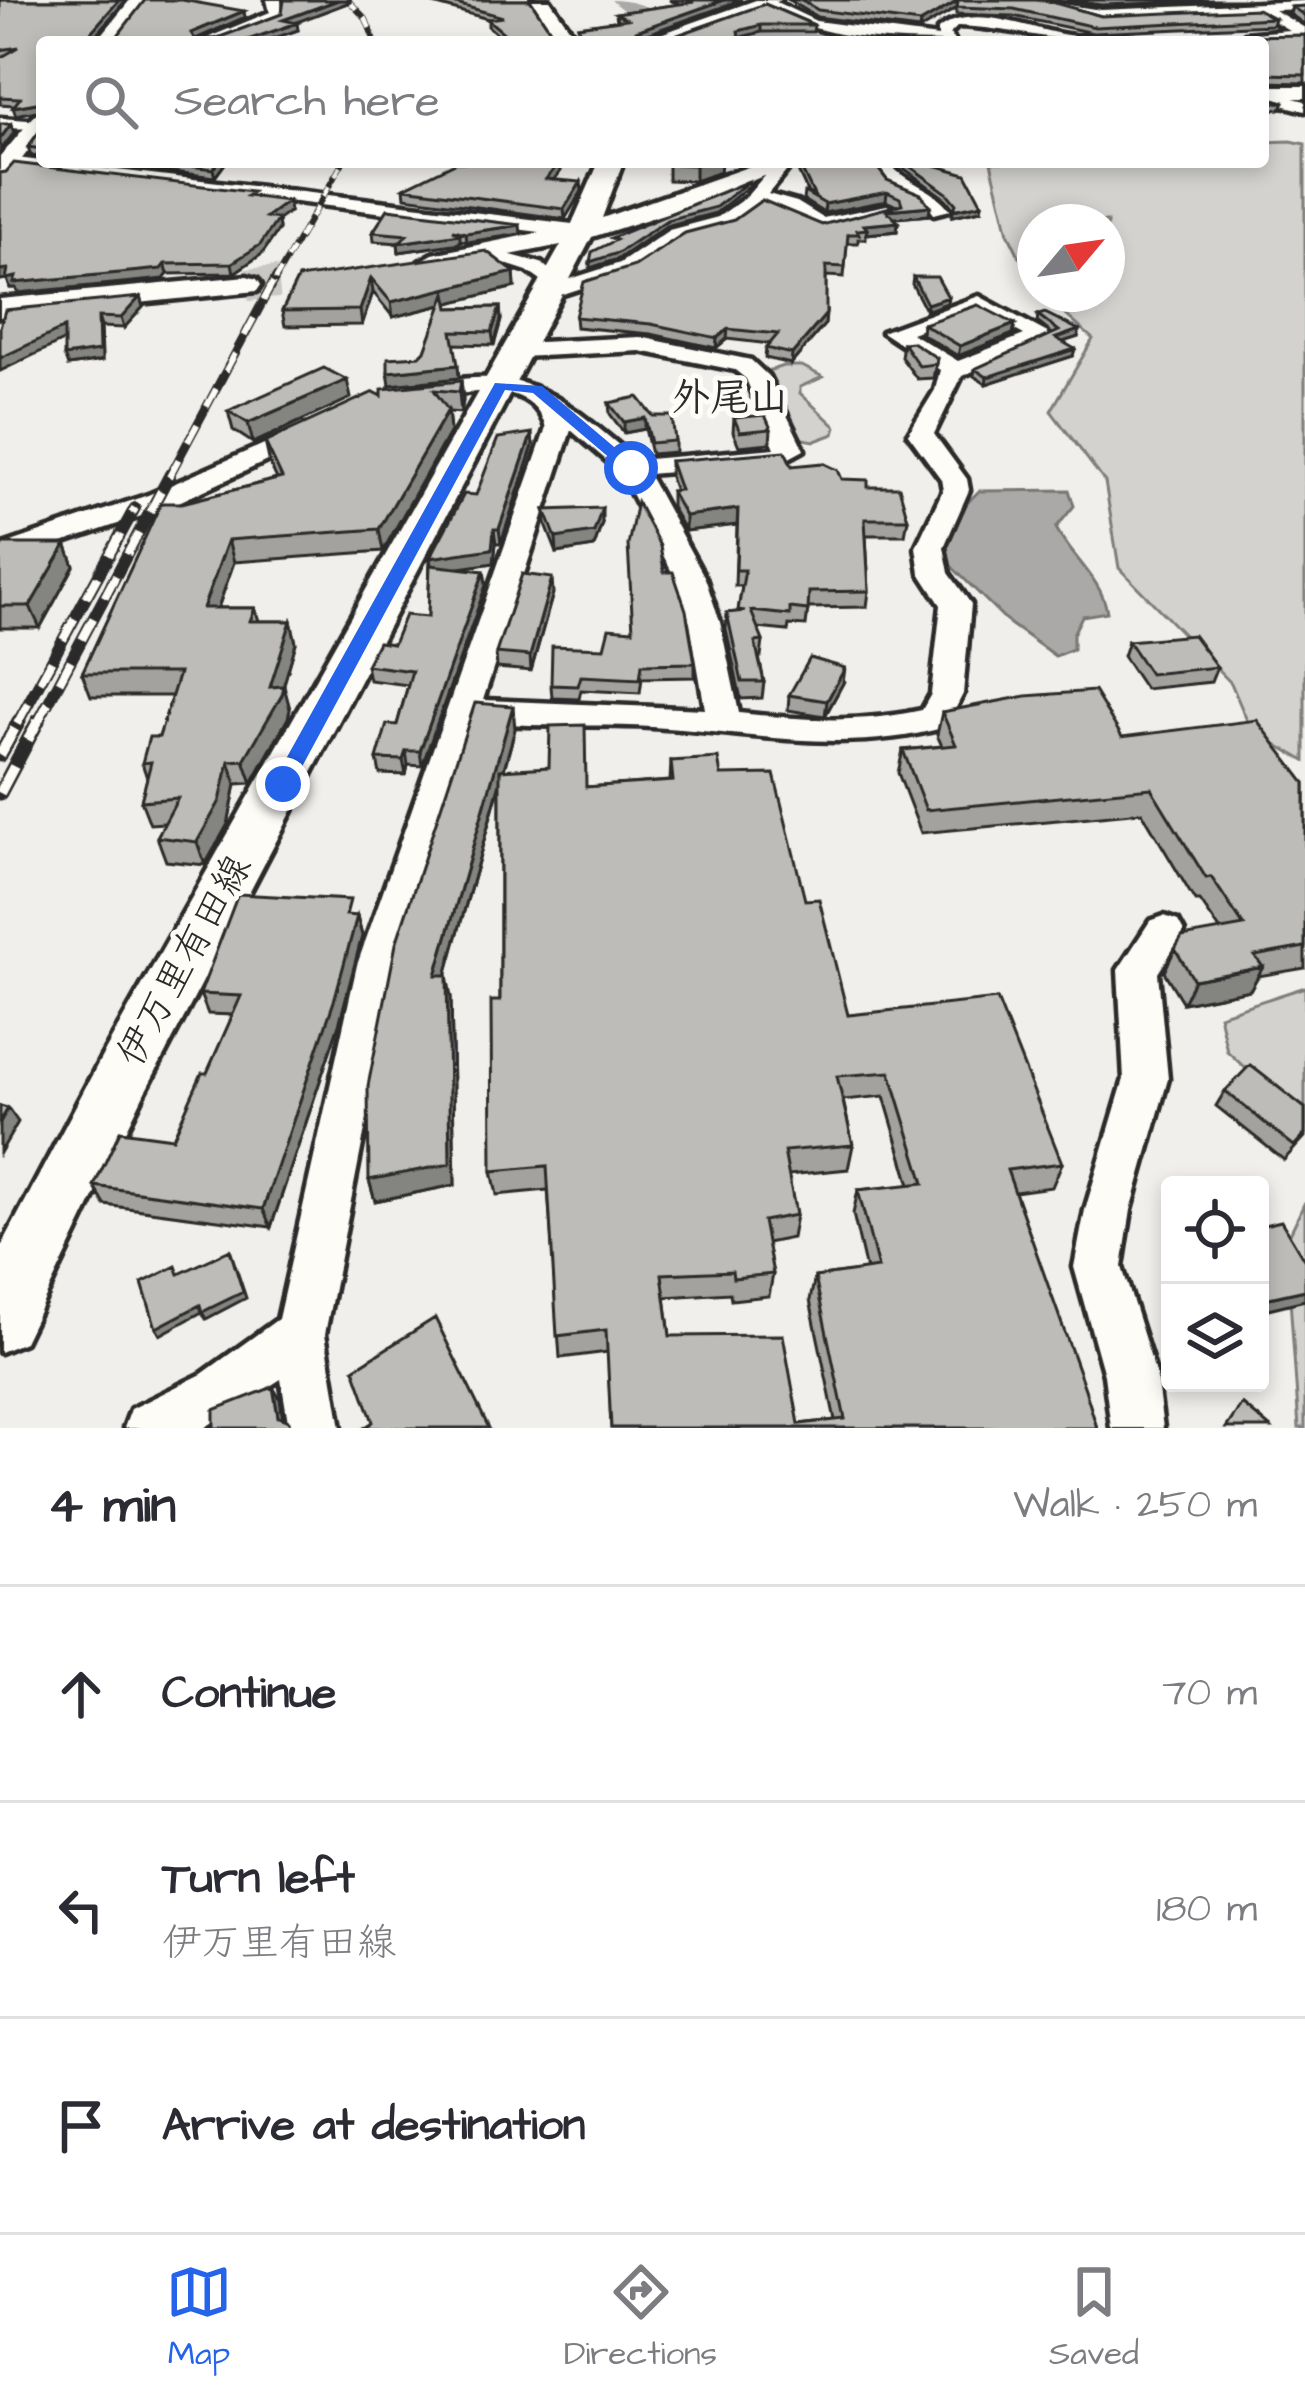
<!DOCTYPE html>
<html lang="en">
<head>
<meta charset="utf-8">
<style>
	:root { --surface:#fff; --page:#f2f2f3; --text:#2b2b33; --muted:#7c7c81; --line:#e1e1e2; --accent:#2563eb }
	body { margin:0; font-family:"Architects Daughter","Klee One",sans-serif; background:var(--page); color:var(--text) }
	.controls { position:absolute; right:36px; bottom:36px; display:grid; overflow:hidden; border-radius:12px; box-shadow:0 6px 18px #0003 }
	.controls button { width:108px; height:108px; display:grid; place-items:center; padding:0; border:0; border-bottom:3px solid var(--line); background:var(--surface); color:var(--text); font:60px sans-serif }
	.compass { position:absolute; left:1017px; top:204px; width:108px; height:108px; border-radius:50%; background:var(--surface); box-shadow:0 6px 18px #0003; rotate:61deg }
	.stop { position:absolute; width:36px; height:36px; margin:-27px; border:9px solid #2563eb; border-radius:50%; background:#fff }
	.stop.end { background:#2563eb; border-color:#fff; box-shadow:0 3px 12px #0008 }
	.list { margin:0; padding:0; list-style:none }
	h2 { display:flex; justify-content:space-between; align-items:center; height:156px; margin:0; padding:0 48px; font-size:51px }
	h2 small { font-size:39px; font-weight:400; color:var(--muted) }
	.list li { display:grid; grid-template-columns:78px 1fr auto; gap:36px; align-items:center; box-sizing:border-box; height:216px; padding:0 48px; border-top:3px solid var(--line) }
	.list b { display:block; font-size:45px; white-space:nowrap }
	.list p { margin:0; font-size:39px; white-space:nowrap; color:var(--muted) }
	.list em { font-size:39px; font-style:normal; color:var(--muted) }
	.icon { flex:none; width:66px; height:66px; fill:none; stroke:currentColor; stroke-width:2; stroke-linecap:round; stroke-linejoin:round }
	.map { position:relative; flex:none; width:1305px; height:1428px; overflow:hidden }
	.search { position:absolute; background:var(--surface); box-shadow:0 6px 18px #0003; left:36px; right:36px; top:36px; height:132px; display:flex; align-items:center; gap:30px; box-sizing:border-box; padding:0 42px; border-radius:12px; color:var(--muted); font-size:45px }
	.sheet { height:804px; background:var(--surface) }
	nav { display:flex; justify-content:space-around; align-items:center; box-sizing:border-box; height:168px; border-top:3px solid var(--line); background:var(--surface); font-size:33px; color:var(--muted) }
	nav a { display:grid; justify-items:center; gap:6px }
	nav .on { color:var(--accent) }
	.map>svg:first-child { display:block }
</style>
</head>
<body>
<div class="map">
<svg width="1305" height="1428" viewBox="0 0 1305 1428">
	<rect width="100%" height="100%" fill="#f0efeb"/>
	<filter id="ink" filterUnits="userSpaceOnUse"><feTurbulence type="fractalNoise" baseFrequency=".00833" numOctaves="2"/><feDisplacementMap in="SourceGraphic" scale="24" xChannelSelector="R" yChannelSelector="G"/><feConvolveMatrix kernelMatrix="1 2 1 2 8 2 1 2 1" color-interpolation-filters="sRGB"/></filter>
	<g filter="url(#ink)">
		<path fill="#d3d2cf" stroke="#7f7e7d" stroke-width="3" d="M1291,141L1305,144V761L1251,730L1231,683L1119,568L1105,482L1051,411L1093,339L1042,294H1107V222H1035V288L1008,233L991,162H1263V142Z
			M783,366H802L823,377L800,387V393L836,427L834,434L815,441L797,438L765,372Z
			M1305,987V1124L1227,1051L1219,1015Z
			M1305,1202V1428H1299L1286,1242Z"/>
		<path fill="#aaa9a7" stroke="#777775" stroke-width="3" d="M1069,490L1074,506L1056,528C1071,557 1102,579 1107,612L1082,616L1073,634V649L1055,656L1010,624L945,560C948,530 957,511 979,491Z"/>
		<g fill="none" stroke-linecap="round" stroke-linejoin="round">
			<path fill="#aaa9a7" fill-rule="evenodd" d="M611,0C646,0 673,22 708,28C760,36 816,33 868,35L879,42C796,42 677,62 611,0Z
				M1305,73V87L1263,89V75Z"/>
			<path stroke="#c9c8c5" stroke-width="32" stroke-dasharray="32 16" stroke-linecap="butt" d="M247,285L287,281"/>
			<g stroke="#2b2b2b" stroke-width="9">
				<path id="minor" d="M267,0H281L282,17L217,42H197L270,12Z
					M755,0H772L816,21L938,37V30C974,0 1032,32 1074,36C1089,37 1105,36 1121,37L1128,41C1071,47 1016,28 958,26L950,34L955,42C890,42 810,40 755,0Z
					M1036,0L1101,10L1305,1V9L1274,10L1305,28V37L1239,41L1244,34L1289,30L1256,11L1101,18Z
					M1263,90L1305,101V111L1263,100Z
					M0,118L42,121V129L0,128Z
					M8,157L581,225L591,231L581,237L2,166L0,161Z
					M776,162H794L768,194L797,202L823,218L887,205L897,211L820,230L761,204L732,225L683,238L634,271L548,299L537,293L548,286L527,271L475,254L485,248L541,263L564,281L620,263L669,230L718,217L746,197Z
					M870,162H888C907,185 933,186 950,210L934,214L923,199L889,186Z
					M979,296L1053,336L962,376L934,434L967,479L969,490L944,547L949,573L971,604L963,694L946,727C847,755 752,733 652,727C593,723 535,729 476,721L397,965L325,1334L341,1428H289L281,1379L204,1428H124L131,1409L202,1374L278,1319L357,965L546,428C530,374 463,394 420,400L411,398V388C525,360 554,391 637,460L775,448L746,379L735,370L640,351L520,357L509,350L520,343L640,337L751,360L768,376L804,450L780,463L648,474L705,578L720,622L739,713C801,720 861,724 922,710L931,694L941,605L920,573L916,547L943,490L941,479L908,434L935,390L940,370L882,332ZM977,310L1024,335L958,361L911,333ZM571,430L620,472L675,578L690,622L705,709L483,700Z
					M305,426L314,429L318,434L314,439L168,507L0,564V546L148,495Z
					M1164,916L1178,921L1184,932L1158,973L1168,1079L1131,1210L1122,1267L1156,1375L1163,1428H1111L1104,1375L1074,1267L1085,1210L1124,1079L1118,970L1150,921Z"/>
			</g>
			<g stroke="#2b2b2b" stroke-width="9">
				<path id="tertiary" d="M130,0H147L114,42H96Z
					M756,0H781L665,42H638Z
					M42,113V133L8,177L0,179V157L35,115Z"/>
			</g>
			<g stroke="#2b2b2b" stroke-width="9">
				<path id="secondary" d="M532,0H550L579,42H559Z
					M1263,86H1305V98H1263Z
					M599,162H623L602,218L762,162H796L707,200L592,237L143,1096L24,1342L0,1352V1249L101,1058L561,245L433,270L419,262L433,254L571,226Z
					M247,276L257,279L261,285L257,291L0,317V299Z"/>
			</g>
			<use href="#minor" fill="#fdfcf7" fill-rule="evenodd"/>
			<use href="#tertiary" fill="#fdfcf7" fill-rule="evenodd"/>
			<use href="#secondary" fill="#fdfcf7" fill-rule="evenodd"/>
			<g stroke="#2b2b2b" stroke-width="6">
				<path id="rail-far3" d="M348,0L366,19L375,42
					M275,280L343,162"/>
			</g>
			<g stroke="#2b2b2b" stroke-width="9">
				<path id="rail-far2" d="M169,477L276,277"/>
			</g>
			<g stroke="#2b2b2b" stroke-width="12">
				<path id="rail-far1" d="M17,724L135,508
					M37,724L170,474"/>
			</g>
			<g stroke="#2b2b2b" stroke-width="15">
				<path id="rail" d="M0,755L19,721
					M0,793L38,721"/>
			</g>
			<use href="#rail-far3" stroke="#fdfcf7" stroke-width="4.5" stroke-dasharray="12" stroke-linecap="butt"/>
			<use href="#rail-far2" stroke="#fdfcf7" stroke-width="6" stroke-dasharray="20" stroke-linecap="butt"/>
			<use href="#rail-far1" stroke="#fdfcf7" stroke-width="8" stroke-dasharray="24" stroke-linecap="butt"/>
			<use href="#rail" stroke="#fdfcf7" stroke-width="10" stroke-dasharray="30" stroke-linecap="butt"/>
		</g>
		<path fill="#a3a29e" stroke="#2b2b2b" stroke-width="3" fill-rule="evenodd" d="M0,0H126L93,38H116L188,1L245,17L195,39H215L282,14L284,0H350V2L296,22L298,30L263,42H42L16,115L13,107L14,105L0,104Z
			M419,0H530L555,37L579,40L581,38L578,26L617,21L616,13L680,4L669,0H742L640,37L667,39L765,4L814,25L813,32H761L740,37V42H506L488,26V19Z
			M789,0H1044L1101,16L1274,18L1272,25L1093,33L1013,16L956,14V8L919,30L817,17Z
			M1066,0H1248L1101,5Z
			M1305,6V25L1290,14L1292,7Z
			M1305,35V83L1263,82V42Z
			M1263,96L1284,102L1281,109L1266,110Z
			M42,128V157L31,155L28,147Z
			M88,162H226L215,177Z
			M668,162H721L720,172L695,181L668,180Z
			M796,162H873L887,180L929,215L894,218L898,222L897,231L866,234V239H858V243H847L844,277L826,276L825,324L791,364L765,358L766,348L770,344L727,339L716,348L651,334L576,327L575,317L822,225L897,206L886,201L824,213L803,200L804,192L808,193L796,167Z
			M895,162H924L981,210L952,216L953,208L946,199Z
			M560,172L554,180L582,191L565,219L405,197L404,188Z
			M0,173L253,196L288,201L290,211L278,220L279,229L262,254L234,273L168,274L164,279L18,293L16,288H10L7,279L0,280Z
			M388,209L521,234L467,242L460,240V243L399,252L398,243L374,241L373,232Z
			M514,272L515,287L448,303L449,308L500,307L501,320L494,345L454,344L459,378L390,385L425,351L442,305L393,317L373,292L362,325L285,326L282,311L298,278Z
			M913,277L947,303L926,311L912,284Z
			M140,297L143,307L124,328L101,327L102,361L68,366L64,340L0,327Z
			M1038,315L1079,330L1078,337L1062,342L1073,356L986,384L974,376L975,369L1052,334L1037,322Z
			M923,324L1013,334L958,356L922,334Z
			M903,343L937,358L933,378L917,379L901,357Z
			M461,381L463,401L461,413L448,412L450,431L383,551L234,562L218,608H255L259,621H291L296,643L283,686L290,709L288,718L252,783L236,784L228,824L205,865L166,861L157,837L165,823L150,824L141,801L147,778L142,763L159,737L172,696H91L82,673L182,503L277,479L270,464L265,442L382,396Z
			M351,398L253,443L233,430L228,411Z
			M609,403L653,416L675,441V452L651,454L645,429L624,433L610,414Z
			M734,418L771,429L770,443L739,446L733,432Z
			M533,446L501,543H496L494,563L459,568L484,571L486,585L422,766L408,765L406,775L380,774L377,759L397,725L408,685L369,680L366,665L428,617L430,558L476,495Z
			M670,461L792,466L868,487L908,519L905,535H866L869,591L867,607L808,608L806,626L789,625L788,631L757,628L763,641L761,657H759L764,682L762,698L741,699L726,629L727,613L738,612L742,586H735L737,525L685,531L671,507V491H675L670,477Z
			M545,510L602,523L594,547L557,553L546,525Z
			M66,544L74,566L40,628H0V549Z
			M664,572L695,663V677L642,678L640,693L581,690L579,699L552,698L551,685L633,630Z
			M553,593L531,671L497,668L496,653Z
			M1128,641L1217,667L1211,682L1145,689L1123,656Z
			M843,683L825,716L788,710L789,695Z
			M942,712L1122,737L1305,783V968L1258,976L1250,990L1183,1003L1164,972L1175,949L1220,930L1200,901H1195L1142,812L921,833L898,773L903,750L942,746L937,735Z
			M515,729L504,770L586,787L670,781L671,761L721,775L805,900L848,1015L1062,1163L1052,1187L1015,1192L1097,1428H611L608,1352L560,1358L548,1190L497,1195L492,1171L500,1001V784L446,975L451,997L455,1185L375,1201L369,1180ZM884,1096L910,1185L858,1190L853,1214L866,1270L815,1277L810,1300L835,1420L799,1424L670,1336L665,1297L730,1293L731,1300L769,1296L773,1274L767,1243L792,1238L796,1215L788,1175L848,1169L853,1145L843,1100Z
			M354,916H357L362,936L340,1021L271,1227L105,1205L94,1186L173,1138L207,1073L233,1015L208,1014L200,994Z
			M1225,1091L1305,1108V1137L1284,1160L1216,1106Z"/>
		<path fill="#848481" stroke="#2b2b2b" stroke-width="3" d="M119,0H126L92,39L91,32Z
			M338,0H350V2L284,27L283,20Z
			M724,0H742L636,38L634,36L636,31Z
			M958,1L957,8L919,30L920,23Z
			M244,11L245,17L193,40L191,33Z
			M297,23L298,30L263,42H242Z
			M761,25V32L738,38V31Z
			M42,102V110L16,115L13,107Z
			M11,124L14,133L0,151V139Z
			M218,162H226L215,177L213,169Z
			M703,162H721L720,172L695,181V165Z
			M559,163L560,172L547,188L546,179Z
			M749,181V186L716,213L666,226L618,259L590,268V262L667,220Z
			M581,182L582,191L565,219L564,209Z
			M887,192L886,201L824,213L825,204Z
			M288,201L290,211L278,220L279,229L262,254L234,273L232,263L266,217Z
			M982,204L981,210L952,216L953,210Z
			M930,206L929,215L885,219L886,210Z
			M898,222L897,231L866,234L867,229L864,225Z
			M520,225L521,234L467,242L466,233Z
			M460,234V243L399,252L398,243Z
			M165,264L168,274L164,279L18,293L16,288H10L7,279L0,280V270Z
			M514,272L515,287L393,317L391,302Z
			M371,278L373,292L362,325L360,310Z
			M140,297L143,307L124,328L121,318Z
			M948,297L947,303L926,311L927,304Z
			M500,307L501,320L494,345L492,332Z
			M826,314L825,324L791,364L792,354Z
			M98,317L101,327L102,361L68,366L64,356Z
			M1015,324L1013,334L958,356L960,346Z
			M64,328L67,339L0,371V358Z
			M728,329L727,339L716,348L717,338Z
			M1079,330L1078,337L1054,345L1056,338Z
			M1075,349L1073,356L986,384L987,377Z
			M458,365L459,378L390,385L388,372Z
			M347,380L351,398L253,443L248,423Z
			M461,381L463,401L461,413L459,392Z
			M448,410L450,431L383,551L379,529Z
			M645,418V429L624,433V422Z
			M532,433L533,446L501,543L499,529Z
			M602,508V523L594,547L557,553L556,538Z
			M738,509L737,525L685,531V516Z
			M494,529L496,543L494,563L432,572L430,558Z
			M228,540L234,562L210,630L203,608Z
			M66,544L74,566L40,628L30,606Z
			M484,571L486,585L422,766L420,751Z
			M552,578L553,593L531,671L530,656Z
			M291,621L296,643L279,701L284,686L290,709L288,718L252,783L244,760Z
			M845,668L843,683L825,716L827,701Z
			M513,706L515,729L440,997L436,975Z
			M406,751L408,765L406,775L403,760Z
			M229,761L236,784L228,824L205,865L197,842Z
			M357,916L362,936L340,1021L271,1227L263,1209Z
			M1263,967L1250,990L1183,1003L1194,980Z
			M447,975L451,997L455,1185L375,1201L369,1180Z
			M8,1108L18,1122L0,1153V1122Z
			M230,1250L246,1298L206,1319L202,1312L160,1335L156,1328Z
			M1305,1290V1300L1260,1311V1300Z
			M273,1387L280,1399L284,1428L278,1417Z"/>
		<path fill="#bdbcb8" stroke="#2b2b2b" stroke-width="3" fill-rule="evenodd" d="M0,0H119L91,32V38H116L145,0H182L244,11L191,33L195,39H215L282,14L284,0H338L283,20L297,23L242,42H42V102L13,107L20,98L0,97V58L19,47L0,50Z
			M442,0H530L555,37L579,40L583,36L578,26L627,19L616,13L694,2L687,0H724L636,31L634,36L667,39L765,4L814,25H761L738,31L740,42H514L487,19L503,17Z
			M801,0H1044L1101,16L1257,9L1274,18L1095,27L1014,9L957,7L958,1L920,23L818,10Z
			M1305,6V16L1292,7Z
			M1305,35V75L1265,74L1263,76V42H1075L1076,39Z
			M1263,96L1284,102L1268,103L1263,106Z
			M0,124H11L0,139Z
			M42,128V149L28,147Z
			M156,162H218L213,169Z
			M457,162H555L559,163L546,179L581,182L564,209L404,188Z
			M668,162H703L695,165L668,164Z
			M798,162H873L887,180L921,194L930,206L886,210L898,222L864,225L867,229L857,230L859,234H848L845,267L826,266V314L792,354L766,348L778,334L728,329L717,338L651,324L575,317L584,282L635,266L685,233L734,220L762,200L822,225L902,204L900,198L887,192L825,204L804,192L814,195Z
			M904,162H924L966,174L982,204L953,210L956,204L947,193Z
			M14,163L252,192L247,196L288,201L266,217L278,219L260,245L232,263L165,264L161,269L14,283L16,277L6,279L8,269L0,270V173L6,172Z
			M749,181L716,207L667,220L618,253L590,262L592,252L616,240L611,238Z
			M388,209L520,225L466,233L453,230L460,234L398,243L407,235L373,232Z
			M486,251L514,272L391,302L371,278L360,310L282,311L298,278Z
			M913,277H937L948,297L927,304Z
			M446,293L449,308L500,307L492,332L452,331L458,365L388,372V358L420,356L425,351Z
			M140,297L121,318L98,317L99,351L64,356V328L0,358V327L5,310Z
			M978,305L1015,324L960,346L923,324Z
			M1045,313L1079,330L1056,338L1075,349L987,377L975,369L1059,331L1038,315Z
			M912,342L937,358L936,364L919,366L903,343Z
			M324,368L347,380L248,423L228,411Z
			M461,381L459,392L434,390L448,410L379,529L228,540L203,608H255L250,621H291L270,687L284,686L282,695L244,760L229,761L220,801L197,842L157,837L178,798L141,801L151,762L142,763L149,737H159L179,673H82L161,503H182L282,478L265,442L374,392L382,396V389Z
			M638,397L653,416H672L675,441L651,443L645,418L624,422L609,403Z
			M765,415L771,429L740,432L734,418Z
			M532,433L499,529H494L492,549L430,558L464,494L476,495L498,438Z
			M785,451L792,466L823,463L838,470L842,479L868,480V487H899L908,519H865L869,591L809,592L808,610L790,608V615L751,611L763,641L755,642L764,682H742L727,613L745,611L738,610L745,570H736L738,509L685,516L671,491L680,490L670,461Z
			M637,502L660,546L664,572H673L686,610L695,663L642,664L640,679L581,676L578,686L551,685L552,646L604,648L609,628L633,630L628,545Z
			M602,508L594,532L556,538L545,510Z
			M3,544H66L30,606H0V549Z
			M430,565L484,571L420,751H406L403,760L377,759L387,724L397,725L412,671L366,665L378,642L393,644L405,615L428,617Z
			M522,574L552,578L530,656L496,653Z
			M1193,635L1217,667L1150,674L1128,641Z
			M810,658L845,668L827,701L789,695Z
			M1094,691L1122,737L1257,720L1305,783V947L1255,956L1263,967L1194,980L1175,949L1182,937L1244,926L1211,877L1206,878L1151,788L926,810L903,750L956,745L942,712L1026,696Z
			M475,703L513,706L436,975H447L450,1164L369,1180L368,1086L396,944Z
			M585,725L586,787L673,781L671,761L718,758L721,775L774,774L805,900L819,899L848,1015L997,999L1062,1163L1007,1170L1085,1389L1097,1428H611L606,1330L557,1336L547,1166L492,1171L491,1001H500V770L549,767L550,726ZM890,1072L924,1183L858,1190L878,1268L815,1277L845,1419L799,1424L783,1335L670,1336L662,1274L732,1271L733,1278L773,1274L763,1221L796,1215L784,1151L853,1145L837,1076Z
			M238,894L350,900L346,915L357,916L334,1001L263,1209L94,1186L120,1131L173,1138L202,1073H207L241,996L200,994Z
			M1250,1065L1305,1108V1134L1294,1146L1225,1091Z
			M0,1106L8,1108L0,1122Z
			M1281,1221L1305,1261V1290L1260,1300V1226Z
			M230,1250L243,1292L202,1312L200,1305L156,1328L142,1283L176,1266L179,1274Z
			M435,1318L489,1428H364L373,1422L354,1369Z
			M273,1387L278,1417L289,1421L290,1428H214V1410Z
			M1242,1404L1271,1428H1226Z"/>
	</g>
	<path fill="#2563eb" d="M495,383L542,386L639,468L625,471L533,393L505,390L290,789H275L272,784Z"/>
	<g text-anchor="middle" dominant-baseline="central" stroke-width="10" stroke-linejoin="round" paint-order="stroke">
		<g font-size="39" font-weight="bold" fill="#2b2b2b" stroke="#fdfcf7">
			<text x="730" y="399">外尾山</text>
		</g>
		<g font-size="39" fill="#2b2b2b" stroke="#fdfcf7">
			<text transform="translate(185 961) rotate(-61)">伊万里有田線</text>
		</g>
	</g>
</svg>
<div class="controls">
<button><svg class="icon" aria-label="locate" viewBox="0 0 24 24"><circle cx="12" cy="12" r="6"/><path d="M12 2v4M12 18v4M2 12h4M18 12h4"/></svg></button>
<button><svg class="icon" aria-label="layers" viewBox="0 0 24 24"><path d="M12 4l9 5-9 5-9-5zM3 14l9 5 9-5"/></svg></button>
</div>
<svg class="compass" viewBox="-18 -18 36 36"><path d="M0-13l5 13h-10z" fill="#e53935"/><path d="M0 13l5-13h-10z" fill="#7c7c81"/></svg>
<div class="stop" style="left:631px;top:468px"></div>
<div class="stop end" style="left:283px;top:784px"></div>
<div class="search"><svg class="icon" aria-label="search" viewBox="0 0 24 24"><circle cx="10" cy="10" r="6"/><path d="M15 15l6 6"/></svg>Search here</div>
</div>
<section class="sheet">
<h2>4 min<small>Walk · 250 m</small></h2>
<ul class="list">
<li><svg class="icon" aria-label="ahead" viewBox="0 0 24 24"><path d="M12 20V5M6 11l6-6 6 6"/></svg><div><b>Continue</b></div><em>70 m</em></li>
<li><svg class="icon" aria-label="left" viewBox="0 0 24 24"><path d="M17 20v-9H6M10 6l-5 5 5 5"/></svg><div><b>Turn left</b><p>伊万里有田線</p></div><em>180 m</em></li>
<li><svg class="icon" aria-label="arrive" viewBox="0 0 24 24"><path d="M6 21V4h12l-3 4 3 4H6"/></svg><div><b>Arrive at destination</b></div></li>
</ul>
</section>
<nav>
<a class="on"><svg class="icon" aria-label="map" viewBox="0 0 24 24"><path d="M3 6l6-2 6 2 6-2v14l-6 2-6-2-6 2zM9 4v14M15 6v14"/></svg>Map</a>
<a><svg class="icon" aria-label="directions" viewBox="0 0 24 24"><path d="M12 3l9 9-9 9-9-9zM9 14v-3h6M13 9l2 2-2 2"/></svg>Directions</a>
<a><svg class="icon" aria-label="saved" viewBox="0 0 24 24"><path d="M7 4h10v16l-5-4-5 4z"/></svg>Saved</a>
</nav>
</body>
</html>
